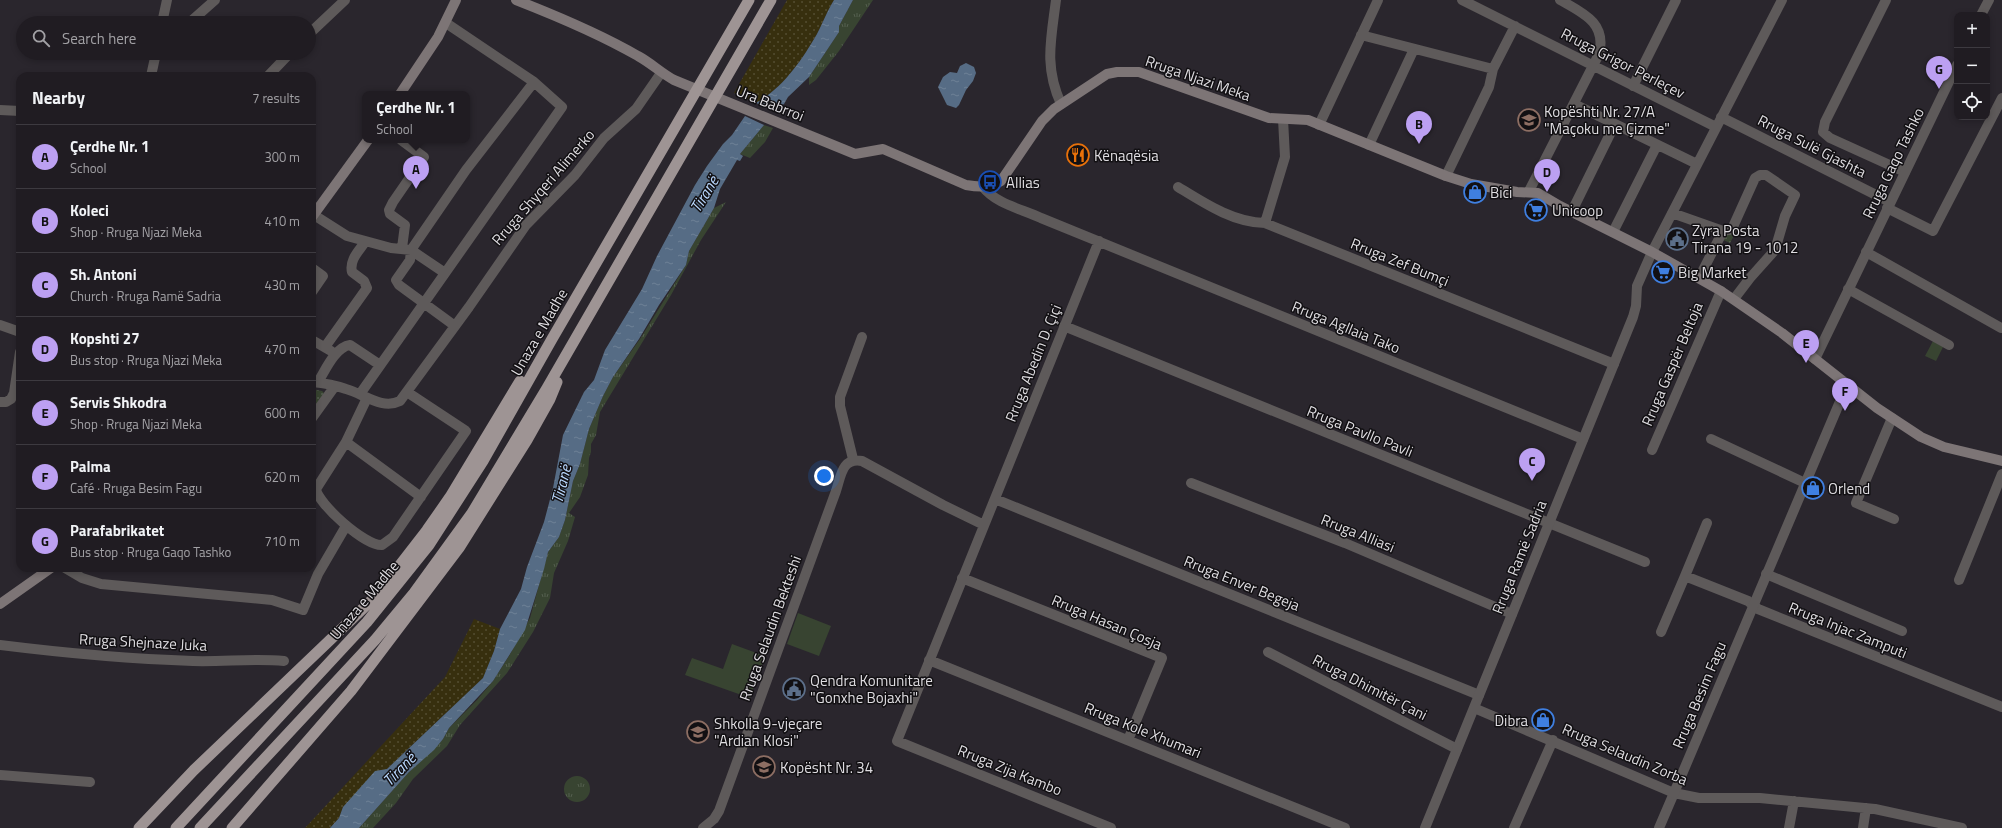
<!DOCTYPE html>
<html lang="en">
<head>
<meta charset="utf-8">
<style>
	:root { --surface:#201c22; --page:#2d292f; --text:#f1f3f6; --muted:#a2a1a5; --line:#3d3a40; --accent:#bca0f2 }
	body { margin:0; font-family:"Titillium Web",sans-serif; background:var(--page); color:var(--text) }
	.controls { position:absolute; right:12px; top:12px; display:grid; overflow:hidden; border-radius:8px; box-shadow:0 2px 6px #0003 }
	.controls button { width:36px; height:36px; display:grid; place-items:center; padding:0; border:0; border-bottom:1px solid var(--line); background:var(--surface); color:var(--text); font:20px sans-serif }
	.you { position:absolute; left:824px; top:476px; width:14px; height:14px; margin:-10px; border:3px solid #fff; border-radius:50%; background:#1a73e8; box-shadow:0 0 0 6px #1a73e833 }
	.badge { display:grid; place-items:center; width:26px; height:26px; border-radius:50%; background:var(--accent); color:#111; font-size:13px; font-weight:700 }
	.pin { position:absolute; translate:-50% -33px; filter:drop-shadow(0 1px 2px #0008) }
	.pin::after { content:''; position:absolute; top:21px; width:14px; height:12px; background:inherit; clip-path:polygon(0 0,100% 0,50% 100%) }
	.popup { position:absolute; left:362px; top:91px; width:108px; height:52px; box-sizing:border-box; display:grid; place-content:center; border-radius:8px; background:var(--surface); filter:drop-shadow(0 1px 3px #0005); font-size:13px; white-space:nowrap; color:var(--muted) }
	.popup b { font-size:15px; color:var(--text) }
	.popup::after { content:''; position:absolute; left:50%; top:100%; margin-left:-8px; border:8px solid transparent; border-top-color:var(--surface) }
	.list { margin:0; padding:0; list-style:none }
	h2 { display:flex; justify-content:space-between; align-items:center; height:52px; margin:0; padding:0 16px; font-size:17px }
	h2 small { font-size:13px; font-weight:400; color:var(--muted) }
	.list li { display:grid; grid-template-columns:26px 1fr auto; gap:12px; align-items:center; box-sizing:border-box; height:64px; padding:0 16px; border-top:1px solid var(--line) }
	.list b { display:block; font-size:15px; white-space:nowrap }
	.list p { margin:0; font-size:13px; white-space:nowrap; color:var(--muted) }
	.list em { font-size:13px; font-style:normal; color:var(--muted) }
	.icon { flex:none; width:22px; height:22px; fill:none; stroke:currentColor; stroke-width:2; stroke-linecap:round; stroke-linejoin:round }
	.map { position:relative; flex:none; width:2002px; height:828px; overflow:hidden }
	.search { position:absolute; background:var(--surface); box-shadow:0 2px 6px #0003; left:16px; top:16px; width:300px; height:44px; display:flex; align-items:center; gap:10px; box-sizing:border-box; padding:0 14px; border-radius:22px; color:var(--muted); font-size:15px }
	.panel { position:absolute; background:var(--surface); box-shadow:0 2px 6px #0003; left:16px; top:72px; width:300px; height:500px; border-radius:12px }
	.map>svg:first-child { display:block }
</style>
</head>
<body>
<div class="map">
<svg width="2002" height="828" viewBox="0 0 2002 828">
	<defs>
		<pattern id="grass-tufts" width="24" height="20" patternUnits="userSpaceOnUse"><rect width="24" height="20" fill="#384431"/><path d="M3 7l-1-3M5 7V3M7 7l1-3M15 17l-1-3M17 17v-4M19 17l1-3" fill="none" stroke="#545f4f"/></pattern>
		<pattern id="sand-dots" width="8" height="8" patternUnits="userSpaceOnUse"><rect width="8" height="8" fill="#372f0e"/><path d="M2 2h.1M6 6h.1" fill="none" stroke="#544d31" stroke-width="1.8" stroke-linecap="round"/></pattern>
		<pattern id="park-dots" width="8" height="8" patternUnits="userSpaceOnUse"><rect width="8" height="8" fill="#384431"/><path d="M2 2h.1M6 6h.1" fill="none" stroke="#545f4f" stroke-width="1.8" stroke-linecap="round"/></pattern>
		<pattern id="water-ripples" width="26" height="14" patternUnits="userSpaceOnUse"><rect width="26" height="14" fill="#566c85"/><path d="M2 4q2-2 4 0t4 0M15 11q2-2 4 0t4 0" fill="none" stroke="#6e8196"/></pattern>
	</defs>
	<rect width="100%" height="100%" fill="#2a262d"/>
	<path fill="url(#grass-tufts)" d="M853,0H873L839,51L816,80L809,85V77L839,32V26Z
		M764,125L773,128L765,142L750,158L740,154Z
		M726,202L701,240L671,295L600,412L596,435L591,444V452L589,458L588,475L580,497L569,513L575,517L568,541L554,573L550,598L533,632L507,673L460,725L447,746L413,779L396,803L373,828H359L409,772L443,739L449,728L477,700L493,681L509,656L530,618L548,552L559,537L565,520L573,481L580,464L589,429L603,396L613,377L640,339L686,265L689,251L714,208Z
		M564 789a13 13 0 1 1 26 0a13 13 0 1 1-26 0Z"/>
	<path fill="url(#sand-dots)" d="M787,0H834C827,11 823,23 817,34C802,60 783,88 756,103L734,93Z
		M474,619L500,629L494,651L483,678L387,769L354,796L343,807L339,818L330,828H305L445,677Z"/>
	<path fill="url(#park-dots)" d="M1737,230L1730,243L1721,239L1724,233Z
		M312,389L322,391L324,393L312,412Z"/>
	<path fill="#384431" d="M1933,341L1943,347L1936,361L1925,356Z
		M798,613L831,626L819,656L787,644Z
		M732,644L765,656L750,698L685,675L692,658L723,669Z"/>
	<path fill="url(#water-ripples)" d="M834,0H853L839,26V32L809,77L788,97L784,104L775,111L756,103C783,88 802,60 817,34C823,23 827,11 834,0Z
		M966,63L974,67L976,73L973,81L966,90L959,105L956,108L947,105L938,87L943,77L950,72L957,73L960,66Z
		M745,116L764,125L740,154L743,156L740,161L737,160L720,189L714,208L689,251L686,265L659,305L639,339L613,377L603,396L589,429L580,464L573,481L565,520L559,537L548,552L544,569L525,630L493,681L449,728L443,739L434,750L409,772L359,828H330L339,818L343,807L375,771L387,769L483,678L494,651L500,629L521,589L527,567L544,522L553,488L563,435L584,392L594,380L605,350L642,289L657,256L695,185L707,166L723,144L732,135Z"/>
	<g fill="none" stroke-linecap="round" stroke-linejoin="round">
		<path stroke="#5e5a5a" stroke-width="10" d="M1056,0C1051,40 1044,66 1061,104
			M1462,0L1716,127
			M1886,0L1825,122L1823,132L1830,138L1905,172
			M162,23L167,0
			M189,23L215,0
			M309,34L345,0
			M1361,35L1493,69
			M151,76L156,53
			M268,76L290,53
			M1633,86L1676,0
			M1574,104L1697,164
			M0,110L20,111
			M1721,117L1890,202
			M1319,125L1378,0
			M401,140L424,157L393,202L389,210L390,214L405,225L402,248
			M1369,145L1414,49
			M1446,176L1489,87L1493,69L1515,26
			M983,187C996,204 1022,209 1041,218L1583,439
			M1178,187C1204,203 1234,223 1265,223L1614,364
			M1529,191L1599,54C1607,23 1583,13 1560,0
			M1887,208L1933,231L2002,98
			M1572,211L1615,124
			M1672,213L1723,231
			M314,215L347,236L391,248L411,250L445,273
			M1265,223L1285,157L1283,119
			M1613,232L1657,145
			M1099,241L897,741L1111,828
			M1652,252L1782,0
			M1866,252L2001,328
			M312,268L323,276L312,292
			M1699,278L1723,231L1732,229L1755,178L1760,175H1766L1795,195L1785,216L1775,250L1750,278L1734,299
			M1848,289L1949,345
			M0,325L20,332
			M455,326L399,285L396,280L410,260L411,250L466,170L534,82
			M1064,326L1645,562
			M312,340L331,351
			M325,347L367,288L364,281L352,272C349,260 359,251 365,242
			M312,382C323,383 335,385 346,389C364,394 382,410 400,401L469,307L526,225L575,175L604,138L636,109L661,73
			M318,382C325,371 335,347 350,345L380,365
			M360,394L562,107L534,82L446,23
			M367,398L346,442L316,489C318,504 365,546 382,545L393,537L466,431L407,392
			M0,402H6L11,399L14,393L20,352
			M312,418L335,386
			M1892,418L1856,503L1894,519
			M1711,439L1805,483
			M346,442L421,497
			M1652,450L1721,291
			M853,459L840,406V397L862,337
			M1191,483L1345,543L1512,614
			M995,499L1479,695
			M1707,523L1685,576L1748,601L1758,609L2002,707
			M65,568L82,578L101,584L272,600L303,610L318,574L346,526
			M1766,574L1902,631
			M962,578L1162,658L1128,740
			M1959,580L2002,474
			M1661,632L1685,576
			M0,645C64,653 129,659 193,661C224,662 254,658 284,661
			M1268,652L1457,749
			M929,660L1345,828
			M0,775L90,782
			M703,828L714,819L719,811L836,491C841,476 842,457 862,461L943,505L984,525
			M1659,828L1674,793L1699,798H1760L1875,809L1962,828
			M1789,828L1794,801
			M1863,828L1866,808"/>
		<path stroke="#5e5a5a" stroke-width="10" d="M1981,15L1989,0
			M1815,359L1957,65
			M1474,708L1674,793L1847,385
			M1425,828L1633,317L1636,306L1637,286L1652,252
			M1514,828L1553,740"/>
		<path stroke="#7d7576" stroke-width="10" d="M516,0C557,16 600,34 638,56C651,63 661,73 674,80L855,154L883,149L966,185C978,187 990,188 1001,181L1042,121L1054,109L1107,74L1117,72H1139L1269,118L1308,120L1446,176L1471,184L1517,192L1538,193L1560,206L1652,252L1721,291L1782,333L1877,408L1921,437L1944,447L2002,461
			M400,94L438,37L456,0
			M312,217L368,140
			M0,604L51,568"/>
		<path stroke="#9e9494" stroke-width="11" d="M139,828L194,770L375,597L427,530L450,497L520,381
			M176,828L367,622L429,545L483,461L552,339L749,0
			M200,828L375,640L414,593L472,513L547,388L771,0
			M232,828L351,691L459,548L527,440L550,399L557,382"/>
	</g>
	<defs>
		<g id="school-ring" transform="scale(1.15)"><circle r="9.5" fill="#121013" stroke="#8d6e63" stroke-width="1.5"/><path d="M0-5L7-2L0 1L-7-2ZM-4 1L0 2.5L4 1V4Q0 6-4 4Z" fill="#8d6e63"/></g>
		<g id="restaurant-ring" transform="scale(1.15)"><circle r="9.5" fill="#121013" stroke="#e8710a" stroke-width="1.5"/><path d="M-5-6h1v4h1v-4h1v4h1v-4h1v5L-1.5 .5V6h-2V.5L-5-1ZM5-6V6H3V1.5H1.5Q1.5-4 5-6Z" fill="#e8710a"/></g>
		<g id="bus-ring" transform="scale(1.15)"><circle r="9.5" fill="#121013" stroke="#1a4fb4" stroke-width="1.5"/><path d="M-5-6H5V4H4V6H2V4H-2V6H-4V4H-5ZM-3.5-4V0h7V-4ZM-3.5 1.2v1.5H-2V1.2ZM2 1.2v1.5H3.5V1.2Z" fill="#1a4fb4"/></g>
		<g id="shop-ring" transform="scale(1.15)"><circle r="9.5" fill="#121013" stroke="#3f7fe0" stroke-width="1.5"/><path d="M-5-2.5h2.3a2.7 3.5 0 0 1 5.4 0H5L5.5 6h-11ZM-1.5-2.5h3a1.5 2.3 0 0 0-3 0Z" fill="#3f7fe0"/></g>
		<g id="supermarket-ring" transform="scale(1.15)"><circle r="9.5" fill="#121013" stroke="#3f7fe0" stroke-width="1.5"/><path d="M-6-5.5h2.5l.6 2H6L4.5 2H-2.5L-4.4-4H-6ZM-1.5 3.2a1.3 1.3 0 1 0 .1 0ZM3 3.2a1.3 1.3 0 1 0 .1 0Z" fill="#3f7fe0"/></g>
		<g id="civic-ring" transform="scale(1.15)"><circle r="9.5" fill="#121013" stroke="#5c6f8a" stroke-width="1.5"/><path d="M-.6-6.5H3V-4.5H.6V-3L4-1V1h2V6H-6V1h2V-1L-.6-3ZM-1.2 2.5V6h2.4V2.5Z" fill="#5c6f8a"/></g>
	</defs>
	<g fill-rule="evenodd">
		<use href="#school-ring" x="1529" y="120"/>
		<use href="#restaurant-ring" x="1078" y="155"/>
		<use href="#bus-ring" x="990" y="182"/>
		<use href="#shop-ring" x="1475" y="192"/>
		<use href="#supermarket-ring" x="1536" y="210"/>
		<use href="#civic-ring" x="1677" y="239"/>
		<use href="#supermarket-ring" x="1663" y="272"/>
		<use href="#shop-ring" x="1813" y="488"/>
		<use href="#civic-ring" x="794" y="689"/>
		<use href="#shop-ring" x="1543" y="720"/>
		<use href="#school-ring" x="698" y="732"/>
		<use href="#school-ring" x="764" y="767"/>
	</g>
	<g text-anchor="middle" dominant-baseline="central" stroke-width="3" stroke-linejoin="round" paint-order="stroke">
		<g font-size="15" fill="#dfdde1" stroke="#121013">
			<text transform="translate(1623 63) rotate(27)">Rruga Grigor Perleçev</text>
			<text transform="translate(1198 78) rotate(19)">Rruga Njazi Meka</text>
			<text transform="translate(770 103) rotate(22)">Ura Babrroi</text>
			<text transform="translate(1812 146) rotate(27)">Rruga Sulë Gjashta</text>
			<text transform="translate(1893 163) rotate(-64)">Rruga Gaqo Tashko</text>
			<text transform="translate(543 187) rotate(-49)">Rruga Shyqeri Alimerko</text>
			<text transform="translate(1400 262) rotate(22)">Rruga Zef Bumçi</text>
			<text transform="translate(1346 327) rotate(22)">Rruga Agllaia Tako</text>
			<text transform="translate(539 332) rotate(-60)">Unaza e Madhe</text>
			<text transform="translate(1033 363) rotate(-68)">Rruga Abedin D. Çiçi</text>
			<text transform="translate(1672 364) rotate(-67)">Rruga Gaspër Beltoja</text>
			<text transform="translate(1360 431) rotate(22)">Rruga Pavllo Pavli</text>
			<text transform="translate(1358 533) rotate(22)">Rruga Alliasi</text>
			<text transform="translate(1519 557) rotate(-68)">Rruga Ramë Sadria</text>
			<text transform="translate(1242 583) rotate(22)">Rruga Enver Begeja</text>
			<text transform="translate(364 600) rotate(-50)">Unaza e Madhe</text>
			<text transform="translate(1107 622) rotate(23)">Rruga Hasan Çosja</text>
			<text transform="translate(770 628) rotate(-70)">Rruga Selaudin Bekteshi</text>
			<text transform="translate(1848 630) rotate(22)">Rruga Injac Zamputi</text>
			<text transform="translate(143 642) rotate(3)">Rruga Shejnaze Juka</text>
			<text transform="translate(1370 687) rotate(27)">Rruga Dhimitër Çani</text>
			<text transform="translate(1699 695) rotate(-67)">Rruga Besim Fagu</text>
			<text transform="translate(1143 730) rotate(22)">Rruga Kole Xhumari</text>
			<text transform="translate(1625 754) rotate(23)">Rruga Selaudin Zorba</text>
			<text transform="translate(1010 770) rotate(22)">Rruga Zija Kambo</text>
		</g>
		<g font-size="15" fill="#dfdde1" stroke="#121013" text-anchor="start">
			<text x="1544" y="111">Kopështi Nr. 27/A<tspan x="1544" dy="17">"Maçoku me Çizme"</tspan></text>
			<text x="1094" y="155">Kënaqësia</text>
			<text x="1006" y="182">Allias</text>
			<text x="1490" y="192">Bici</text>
			<text x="1552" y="210">Unicoop</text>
			<text x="1692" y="230">Zyra Posta<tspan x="1692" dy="17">Tirana 19 - 1012</tspan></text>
			<text x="1678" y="272">Big Market</text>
			<text x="1828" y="488">Orlend</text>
			<text x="810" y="680">Qendra Komunitare<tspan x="810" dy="17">"Gonxhe Bojaxhi"</tspan></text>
			<text x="1528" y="720" text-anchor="end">Dibra</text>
			<text x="714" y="723">Shkolla 9-vjeçare<tspan x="714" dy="17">"Ardian Klosi"</tspan></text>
			<text x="780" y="767">Kopësht Nr. 34</text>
		</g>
		<g font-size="16" font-style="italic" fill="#b8d7fd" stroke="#121013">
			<text transform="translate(704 194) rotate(-59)">Tiranë</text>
			<text transform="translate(561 484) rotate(-76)">Tiranë</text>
			<text transform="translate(399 769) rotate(-46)">Tiranë</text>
		</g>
	</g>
</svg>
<div class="controls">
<button>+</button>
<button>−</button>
<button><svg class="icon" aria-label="locate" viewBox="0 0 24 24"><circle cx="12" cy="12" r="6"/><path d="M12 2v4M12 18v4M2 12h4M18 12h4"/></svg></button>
</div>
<div class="you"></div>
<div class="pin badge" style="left:416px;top:189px">A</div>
<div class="popup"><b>Çerdhe Nr. 1</b>School</div>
<div class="pin badge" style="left:1419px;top:144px">B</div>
<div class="pin badge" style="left:1532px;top:481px">C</div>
<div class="pin badge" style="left:1547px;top:192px">D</div>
<div class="pin badge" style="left:1806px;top:363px">E</div>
<div class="pin badge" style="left:1845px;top:411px">F</div>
<div class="pin badge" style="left:1939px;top:89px">G</div>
<div class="search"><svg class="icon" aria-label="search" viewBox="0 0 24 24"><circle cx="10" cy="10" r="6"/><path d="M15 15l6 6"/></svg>Search here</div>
<section class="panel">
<h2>Nearby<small>7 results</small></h2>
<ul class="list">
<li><span class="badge">A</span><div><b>Çerdhe Nr. 1</b><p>School</p></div><em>300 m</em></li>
<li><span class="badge">B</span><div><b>Koleci</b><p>Shop · Rruga Njazi Meka</p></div><em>410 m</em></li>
<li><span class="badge">C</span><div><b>Sh. Antoni</b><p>Church · Rruga Ramë Sadria</p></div><em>430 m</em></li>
<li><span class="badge">D</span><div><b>Kopshti 27</b><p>Bus stop · Rruga Njazi Meka</p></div><em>470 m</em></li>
<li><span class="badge">E</span><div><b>Servis Shkodra</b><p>Shop · Rruga Njazi Meka</p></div><em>600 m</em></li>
<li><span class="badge">F</span><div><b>Palma</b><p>Café · Rruga Besim Fagu</p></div><em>620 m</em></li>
<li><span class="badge">G</span><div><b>Parafabrikatet</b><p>Bus stop · Rruga Gaqo Tashko</p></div><em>710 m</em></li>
</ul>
</section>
</div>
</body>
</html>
